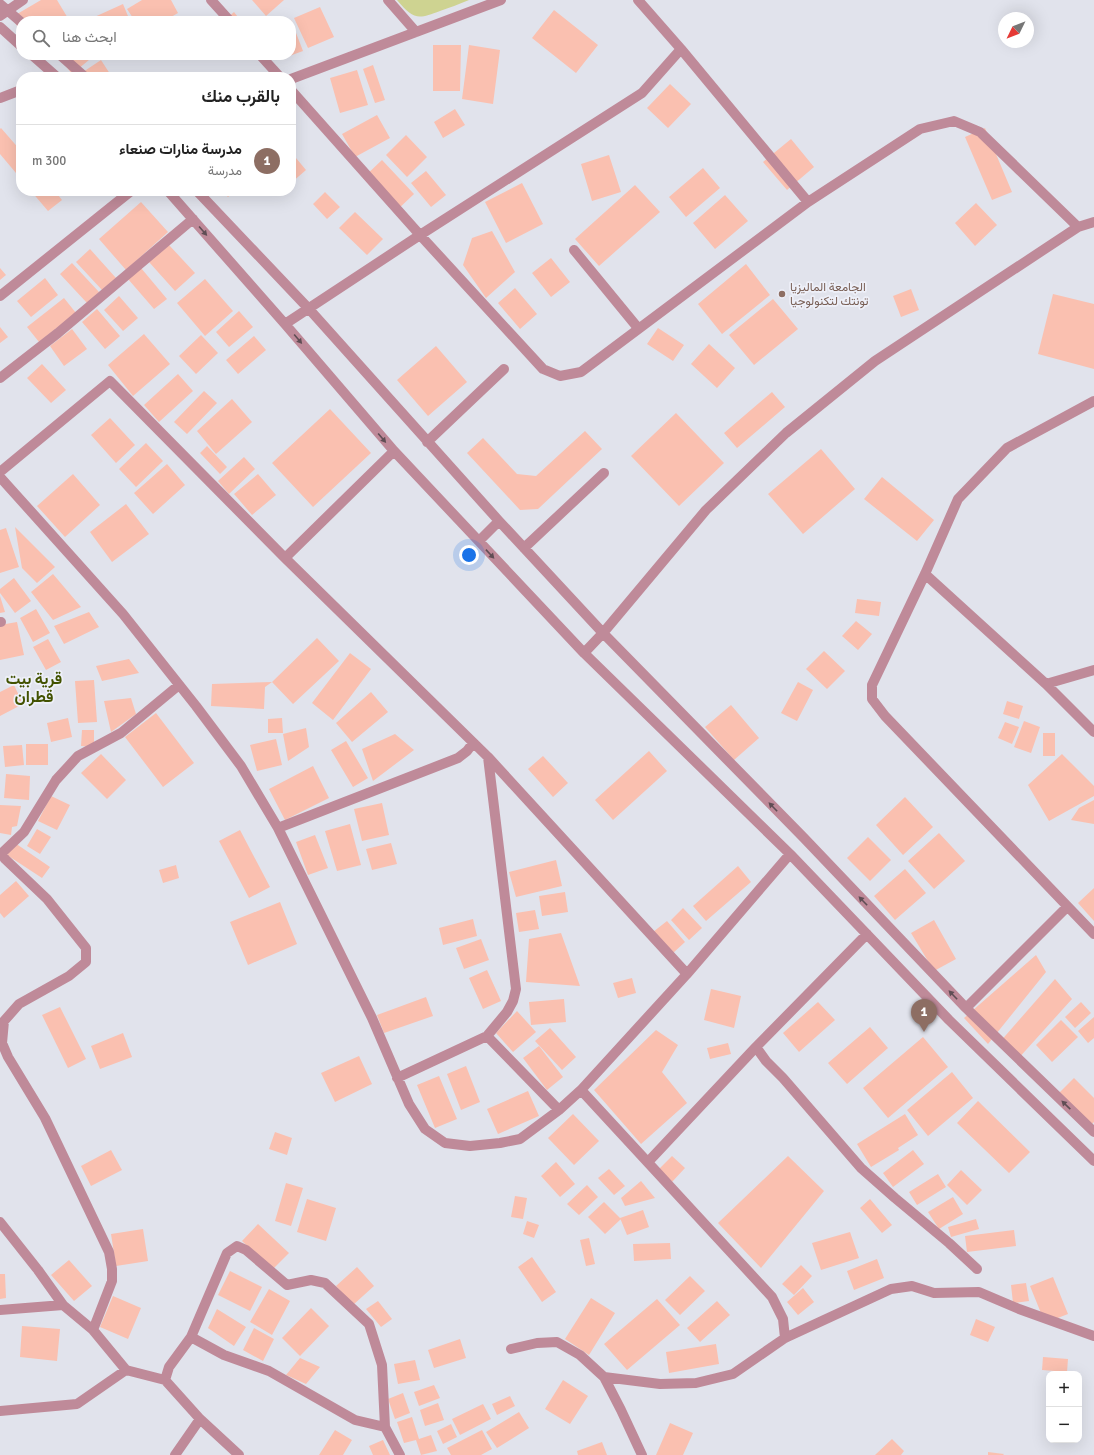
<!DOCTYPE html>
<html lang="ar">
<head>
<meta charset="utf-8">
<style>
	:root { --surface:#fff; --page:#f2f2f2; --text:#222; --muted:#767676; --line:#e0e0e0; --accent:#6e8132 }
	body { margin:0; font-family:Signika,Vazirmatn,sans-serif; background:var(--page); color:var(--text); direction:rtl }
	.controls { position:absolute; right:12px; bottom:12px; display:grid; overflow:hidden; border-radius:8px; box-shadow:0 4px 16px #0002 }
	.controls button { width:36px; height:36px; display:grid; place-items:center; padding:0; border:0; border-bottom:1px solid var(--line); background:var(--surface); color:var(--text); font:20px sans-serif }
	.compass { position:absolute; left:998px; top:12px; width:36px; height:36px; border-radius:50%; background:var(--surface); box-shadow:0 4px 16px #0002; rotate:227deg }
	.you { position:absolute; left:469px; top:555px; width:14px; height:14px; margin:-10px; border:3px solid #fff; border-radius:50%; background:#1a73e8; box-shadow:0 0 0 6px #1a73e833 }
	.badge { display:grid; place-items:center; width:26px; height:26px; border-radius:50%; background:var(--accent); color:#fff; font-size:13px; font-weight:700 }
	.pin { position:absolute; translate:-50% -33px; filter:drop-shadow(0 1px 2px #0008) }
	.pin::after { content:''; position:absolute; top:21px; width:14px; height:12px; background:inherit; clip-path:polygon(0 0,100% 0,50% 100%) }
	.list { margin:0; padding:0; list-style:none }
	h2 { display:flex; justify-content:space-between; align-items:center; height:52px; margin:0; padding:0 16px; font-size:17px }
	h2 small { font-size:13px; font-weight:400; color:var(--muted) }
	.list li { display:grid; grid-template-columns:26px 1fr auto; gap:12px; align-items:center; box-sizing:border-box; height:72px; padding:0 16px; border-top:1px solid var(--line) }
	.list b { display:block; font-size:15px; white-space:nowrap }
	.list p { margin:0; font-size:13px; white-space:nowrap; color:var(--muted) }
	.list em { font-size:13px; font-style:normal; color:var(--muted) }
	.icon { flex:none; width:22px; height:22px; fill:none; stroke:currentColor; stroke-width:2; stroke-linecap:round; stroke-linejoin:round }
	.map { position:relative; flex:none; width:1094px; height:1455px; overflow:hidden; direction:ltr }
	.search { position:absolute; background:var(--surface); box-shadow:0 4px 16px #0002; left:16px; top:16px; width:280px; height:44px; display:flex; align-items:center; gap:10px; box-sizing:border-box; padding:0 14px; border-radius:16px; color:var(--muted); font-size:15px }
	.panel { position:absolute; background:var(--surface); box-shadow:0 4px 16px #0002; left:16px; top:72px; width:280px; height:124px; border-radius:16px; direction:rtl }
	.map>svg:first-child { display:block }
</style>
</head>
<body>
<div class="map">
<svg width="1094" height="1455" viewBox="0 0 1094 1455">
	<rect width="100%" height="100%" fill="#e1e3ec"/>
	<path fill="#ced391" d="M397,0H469C459,4 449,8 440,11C417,20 413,19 397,0Z"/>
	<path fill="#fac0b0" d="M41,0H57L69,20L21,21V33L12,17Z
		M142,0H171L178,13L164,21H135L127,9Z
		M252,0H284L266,16Z
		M123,4L130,21H91L90,19Z
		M320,7L334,37L308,48L294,18Z
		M554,10L598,45L576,73L532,38Z
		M234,12L241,21H224Z
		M291,20L303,51L281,59L280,55H291Z
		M433,45H461L460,91H433Z
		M469,45L500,50L493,104L462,99Z
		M57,55H95L72,74Z
		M101,60L112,77H78L77,76Z
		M373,65L385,100L375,103L363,69Z
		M357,70L368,105L340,113L330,78Z
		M670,84L691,104L668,128L647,108Z
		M455,109L465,125L443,138L434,122Z
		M377,115L390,138L355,157L342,134Z
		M1,128L21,151V179L0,154V129Z
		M985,128L1012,192L992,200L965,137Z
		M406,135L427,157L407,177L386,155Z
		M791,139L814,167L787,190L763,162Z
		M291,152L306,170L291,183Z
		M609,155L621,192L592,201L581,164Z
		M382,160L414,194L395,212L363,178Z
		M703,168L720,188L686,217L669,197Z
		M426,171L446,195L431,207L411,183Z
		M522,183L543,224L506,243L485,202Z
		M635,185L660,212L599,266L575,239Z
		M31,191H55L62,200L48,211Z
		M222,191H235L228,197Z
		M325,192L340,207L327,219L313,204Z
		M725,195L748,221L715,249L693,223Z
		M141,202L168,232L126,270L99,239Z
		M976,203L997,225L975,246L955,223Z
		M355,212L383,239L367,255L339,228Z
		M492,231L515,272L486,298L463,265L472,238Z
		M169,245L195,273L175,291L149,262Z
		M90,249L116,278L102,290L76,262Z
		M551,258L570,282L551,297L532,273Z
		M72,263L99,292L87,303L60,274Z
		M746,264L770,295L722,334L698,304Z
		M0,268L6,275L0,280Z
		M141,268L167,299L154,309L128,279Z
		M45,278L58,295L31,317L17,301Z
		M205,279L233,311L205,336L177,303Z
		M515,288L537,314L520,329L498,303Z
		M911,289L919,310L901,317L893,296Z
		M1053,294L1094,304V369L1038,354Z
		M119,296L138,318L123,331L104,310Z
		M64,298L76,313L39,342L27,327Z
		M773,299L798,329L754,365L729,335Z
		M97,309L120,336L105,349L82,322Z
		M239,311L253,327L229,347L216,332Z
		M0,327L8,337L0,343Z
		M658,328L684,345L673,361L647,344Z
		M72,329L87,349L64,366L50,346Z
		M144,334L170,364L133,396L108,365Z
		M201,335L218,353L196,374L179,356Z
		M254,336L266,350L238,374L226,360Z
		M709,344L735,368L717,388L691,364Z
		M436,346L467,382L428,416L397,380Z
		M42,364L66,390L51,403L27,378Z
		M178,374L193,391L159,422L144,405Z
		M204,391L217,403L187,434L174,422Z
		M772,392L785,407L737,448L724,433Z
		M232,399L252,422L216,454L197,431Z
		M330,409L371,453L313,507L272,463Z
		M676,413L724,463L679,506L631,456Z
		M110,418L135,445L116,463L91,435Z
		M585,431L602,449L538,509L520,510L467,453L483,438L517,474L536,476Z
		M146,443L163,461L136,487L119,469Z
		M207,446L227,467L220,474L200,453Z
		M821,449L855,489L803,534L768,494Z
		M244,457L255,469L229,494L218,481Z
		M167,464L185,485L153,514L134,493Z
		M73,474L100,505L65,537L37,506Z
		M258,474L276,495L252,515L234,494Z
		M882,477L934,520L917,541L864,499Z
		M126,504L149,534L112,562L90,532Z
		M15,527L55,567L37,583L22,568Z
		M6,528L19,567L0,573V530Z
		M53,574L81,607L53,620L31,592Z
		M14,578L31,601L15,613L0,593V589Z
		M0,596L5,612L0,613Z
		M857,599L881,602L879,616L855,613Z
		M36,609L50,633L33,642L20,618Z
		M89,612L99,627L64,644L54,626Z
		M856,621L872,634L858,650L842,636Z
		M17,622L24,655L0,660V625Z
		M317,638L339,661L293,704L272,682Z
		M48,639L61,662L46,670L33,647Z
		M824,651L845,671L827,689L806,669Z
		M350,653L371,669L333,720L312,703Z
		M129,659L139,673L102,681L96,666Z
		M94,680L97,722L78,723L75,681Z
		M272,682L265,687L264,709L211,706L212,684Z
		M798,682L813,690L797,721L781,713Z
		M14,685L23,704L0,716V692Z
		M371,692L388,712L352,742L336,723Z
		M131,698L136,714L111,732L104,701Z
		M1007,701L1023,706L1019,719L1003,714Z
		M731,705L759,738L734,760L705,727Z
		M156,713L194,763L163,787L125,737Z
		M68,718L72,737L51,742L47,723Z
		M282,718L283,733H268V719Z
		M1024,721L1040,727L1031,753L1014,747Z
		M1005,722L1019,727L1012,744L998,738Z
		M306,728L309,747L288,761L283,734Z
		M82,730H94V747L81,746Z
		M1043,733H1055V756H1043Z
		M395,734L414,750L373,781L362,749Z
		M276,739L282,765L257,771L250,745Z
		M346,741L368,778L353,787L331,750Z
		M26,744H48V765H26Z
		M22,745L24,765L5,767L3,746Z
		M649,751L667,771L613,820L595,800Z
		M101,754L126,780L107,799L81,773Z
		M1062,754L1094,786V796L1049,821L1028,785Z
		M543,756L568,783L553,797L528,769Z
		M313,766L329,798L285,820L269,789Z
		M6,774L30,776L29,800L4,798Z
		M51,796L70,805L57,830L38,821Z
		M905,797L933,827L903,855L876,825Z
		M1094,800V824L1071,820L1079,808Z
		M382,803L389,835L362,841L354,809Z
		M0,805L21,806L17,826L12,827L11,835L0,833Z
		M350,824L361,865L337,871L325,831Z
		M37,829L51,837L40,854L27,846Z
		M240,830L270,887L249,898L219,841Z
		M939,833L965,861L934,889L908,861Z
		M315,835L328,868L308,875L296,842Z
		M868,837L891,860L870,881L847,858Z
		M15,843L50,867L42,878L7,855Z
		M391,843L397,864L372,870L366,849Z
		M556,860L562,886L516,897L509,872Z
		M176,865L179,878L163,883L159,870Z
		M738,866L751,882L706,921L693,906Z
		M905,869L926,893L895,920L874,896Z
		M16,881L29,896L4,918L0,913V895Z
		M1094,888V921L1078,903Z
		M565,892L568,912L542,916L539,896Z
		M280,902L297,944L248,965L230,922Z
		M683,908L702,928L689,940L671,920Z
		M535,910L539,929L519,932L516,913Z
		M473,919L477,936L443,945L439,928Z
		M934,920L956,959L934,971L911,933Z
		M667,921L685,942L672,954L653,932Z
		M561,933L580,986L526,982L529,939Z
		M481,939L489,960L464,969L456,948Z
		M1036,955L1046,972L988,1044L964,1018Z
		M487,970L501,1001L483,1009L469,978Z
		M632,978L636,993L618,998L613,983Z
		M1055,979L1072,999L1017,1060L999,1043Z
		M711,989L741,996L734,1028L704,1020Z
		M426,997L433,1016L384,1033L377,1015Z
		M564,999L566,1022L531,1025L529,1002Z
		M818,1002L835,1020L799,1052L783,1033Z
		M1081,1002L1091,1013L1075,1028L1065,1017Z
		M60,1007L86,1059L68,1068L42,1015Z
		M517,1011L536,1032L513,1052L496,1033Z
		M1094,1017V1038L1088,1043L1078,1031Z
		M1061,1020L1078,1037L1052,1062L1036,1045Z
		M870,1027L888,1048L847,1084L828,1063Z
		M550,1028L576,1057L562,1070L535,1041Z
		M656,1030L678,1045L662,1072L687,1103L641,1144L594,1090Z
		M123,1033L132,1057L100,1069L91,1046Z
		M923,1037L948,1067L888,1118L863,1088Z
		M728,1043L731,1054L710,1059L707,1048Z
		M539,1046L563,1077L547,1090L523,1058Z
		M359,1056L372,1084L335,1102L321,1073Z
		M466,1066L480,1102L461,1110L447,1074Z
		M952,1072L973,1098L928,1136L907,1110Z
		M439,1076L457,1119L435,1128L417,1085Z
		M1074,1078L1094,1098V1122L1086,1130L1054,1098Z
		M528,1091L539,1116L498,1134L487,1109Z
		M978,1101L1030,1152L1009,1173L957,1123Z
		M573,1114L599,1141L574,1165L548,1138Z
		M905,1114L918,1135L898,1148L899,1150L871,1167L857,1144Z
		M275,1132L292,1138L287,1155L269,1149Z
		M111,1150L122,1170L91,1186L81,1166Z
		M913,1150L924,1164L893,1187L883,1173Z
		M672,1156L685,1168L672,1182L659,1169Z
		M788,1156L824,1191L761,1268L718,1223Z
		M556,1162L575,1184L560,1197L541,1176Z
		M609,1169L625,1186L614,1195L598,1178Z
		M961,1170L982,1190L967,1205L947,1185Z
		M938,1174L946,1187L917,1205L909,1192Z
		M641,1181L655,1198L625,1206L621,1198Z
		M286,1183L303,1188L291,1226L275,1221Z
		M587,1185L598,1197L579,1215L567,1204Z
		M515,1196L527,1198L523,1219L511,1217Z
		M953,1197L963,1214L939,1229L928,1212Z
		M307,1199L336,1208L326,1241L297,1232Z
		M870,1199L892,1225L882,1233L860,1208Z
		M604,1202L621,1219L605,1234L588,1217Z
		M643,1210L649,1227L627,1235L620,1218Z
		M976,1219L979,1229L951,1237L948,1227Z
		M527,1221L539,1225L534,1238L523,1234Z
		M258,1224L289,1253L272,1270L242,1241Z
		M143,1229L148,1261L116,1266L111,1234Z
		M1014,1230L1016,1246L967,1252L965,1236Z
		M850,1232L859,1258L821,1270L812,1243Z
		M589,1238L595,1264L586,1266L580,1240Z
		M670,1243L671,1259L634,1261L633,1244Z
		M532,1257L556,1292L542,1302L518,1267Z
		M877,1259L884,1278L854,1290L847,1271Z
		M69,1260L92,1286L74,1301L51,1275Z
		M801,1265L812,1276L794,1295L782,1284Z
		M357,1267L374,1286L353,1305L336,1286Z
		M230,1271L262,1287L250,1311L218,1295Z
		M0,1274H5L6,1298L0,1299Z
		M690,1276L705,1291L680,1315L665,1300Z
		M1053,1277L1068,1314L1045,1323L1030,1286Z
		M1026,1283L1029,1301L1013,1303L1011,1285Z
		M803,1288L814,1302L798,1315L787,1302Z
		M269,1289L290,1301L272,1335L250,1322Z
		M113,1296L141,1308L128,1339L100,1327Z
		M591,1298L615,1313L589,1355L565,1339Z
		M657,1299L680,1325L627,1370L604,1344Z
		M378,1301L392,1319L381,1327L366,1309Z
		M717,1301L730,1315L700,1342L687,1328Z
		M311,1308L329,1326L300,1356L282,1338Z
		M217,1309L246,1327L234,1346L208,1328Z
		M976,1319L995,1327L988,1342L970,1335Z
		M22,1326L60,1329L57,1361L20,1357Z
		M254,1328L274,1339L263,1361L243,1350Z
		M460,1339L466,1358L434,1368L428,1350Z
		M716,1344L719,1364L669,1373L666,1352Z
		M1043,1357L1068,1359L1067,1372L1042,1370Z
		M300,1358L320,1367L306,1384L286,1375Z
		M415,1360L420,1380L398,1384L394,1364Z
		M563,1380L588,1396L570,1424L545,1409Z
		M434,1385L440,1398L419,1406L414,1392Z
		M403,1393L410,1413L395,1419L388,1399Z
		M510,1396L515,1406L497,1415L492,1404Z
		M438,1403L444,1420L425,1426L420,1410Z
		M483,1404L491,1419L460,1435L452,1419Z
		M519,1412L529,1428L497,1448L486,1432Z
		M412,1417L419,1439L431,1435L437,1451L421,1455L416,1440L404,1443L397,1422Z
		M670,1423L693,1433L683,1455H656Z
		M451,1424L457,1437L443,1444L437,1431Z
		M335,1430L352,1440L343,1455H319Z
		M482,1430L492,1449L481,1455H451L447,1448Z
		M892,1439L904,1451L901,1455H875Z
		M383,1440L390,1455H373L369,1446Z
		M602,1442L607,1455H578L577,1451Z
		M988,1452L1004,1454L1003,1455H988Z"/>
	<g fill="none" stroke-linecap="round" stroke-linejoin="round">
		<path stroke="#bf8a99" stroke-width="10" d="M211,0L230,21
			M388,0L416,32
			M638,0L681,49L808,202
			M0,4L21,22
			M0,16L23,0
			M0,27L21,46
			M32,55L57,77
			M60,55L85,77
			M260,55L280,77
			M291,79L501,0
			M291,90L420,235L543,369L560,376L581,372L808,202L920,129L954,121L980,132L1078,227
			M0,98L21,90
			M168,191L285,324L394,451L584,653L790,854L949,1020L1094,1161
			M197,191L309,309L499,521L603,633L804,838L966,1008L1094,1132
			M574,250L638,328
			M0,296L131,191
			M285,324L420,235L642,93L681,49
			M0,378L58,333L193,219
			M1094,401L1007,448L958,499L925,574L872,685V699L885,716L1094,934
			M427,442L504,369
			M0,472L110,381L285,558L488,757L687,974
			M0,477L123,614L196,706L241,766L278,828L372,1018L409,1104L425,1129L445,1143L470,1146L500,1143L520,1139L559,1110L581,1090L687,974L790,854
			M479,541L499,521
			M524,548L604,473
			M285,558L394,451
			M925,574L1046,684L1094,732
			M0,622H1
			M584,653L603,633L706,510L786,433L875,361L1078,227L1094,222
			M1046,684L1094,670
			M278,828L458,758L467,751L473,743
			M966,1008L1067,907
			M487,1036L559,1110
			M756,1047L867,934
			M397,1078L487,1036L507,1012L513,1001L516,989L488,757
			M581,1090L772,1297L783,1319L785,1338
			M648,1162L756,1047L766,1061L783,1078L861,1168L895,1198L949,1243L977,1269
			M0,1222L38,1270L63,1305L93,1330L126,1370L165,1380
			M0,1310L63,1305
			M93,1330L112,1281V1269L109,1252L45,1118L8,1057L2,1043L4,1021L19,1004L69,976L86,962V948L47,899L5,859L3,856V852L24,832L56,780L78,756L121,733L179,685
			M191,1337L227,1253L237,1246L246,1250L287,1285L311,1280L325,1283L369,1324L382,1365L385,1427L400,1455
			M511,1349L537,1343L557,1342L580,1355L604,1377L660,1384L696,1383L733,1374L785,1338L891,1289L912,1286L934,1293L979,1292L1019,1309L1094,1336
			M604,1377L621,1410L642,1455
			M0,1411L77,1404L126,1370
			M175,1455L200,1419
			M239,1455L200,1419L165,1380L169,1367L191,1337L224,1355L269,1371L355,1420L385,1427"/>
	</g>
	<defs><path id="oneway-solid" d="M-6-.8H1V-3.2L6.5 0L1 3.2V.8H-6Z"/></defs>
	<g fill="#604e55">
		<use href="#oneway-solid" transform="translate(203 231) rotate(49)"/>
		<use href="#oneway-solid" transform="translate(298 339) rotate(50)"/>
		<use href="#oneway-solid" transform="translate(382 438) rotate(50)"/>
		<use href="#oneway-solid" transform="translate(490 554) rotate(47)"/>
		<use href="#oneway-solid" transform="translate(773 807) rotate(-134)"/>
		<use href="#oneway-solid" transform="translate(863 901) rotate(-134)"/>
		<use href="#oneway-solid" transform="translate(953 995) rotate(-134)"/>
		<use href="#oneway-solid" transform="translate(1066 1105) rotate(-136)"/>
	</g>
	<circle fill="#8d6e63" stroke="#eef0f9" stroke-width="1.5" cx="782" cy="294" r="4"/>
	<g text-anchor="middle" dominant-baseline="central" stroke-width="3.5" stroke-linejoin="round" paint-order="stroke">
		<g font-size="12" fill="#785e54" stroke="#eef0f9" text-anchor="start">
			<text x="790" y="287">الجامعة الماليزيا<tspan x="790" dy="14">تونتك لتكنولوجيا</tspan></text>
		</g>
		<g font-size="16" font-weight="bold" fill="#425200" stroke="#eef0f9">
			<text x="34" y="679">قرية بيت<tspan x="34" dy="18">قطران</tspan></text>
		</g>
	</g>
</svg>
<div class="controls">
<button>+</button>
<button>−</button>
</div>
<svg class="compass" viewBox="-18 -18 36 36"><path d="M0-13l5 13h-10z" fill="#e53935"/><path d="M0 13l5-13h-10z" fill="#767676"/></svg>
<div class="you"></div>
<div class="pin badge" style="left:924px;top:1032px;background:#8d6e63">1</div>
<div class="search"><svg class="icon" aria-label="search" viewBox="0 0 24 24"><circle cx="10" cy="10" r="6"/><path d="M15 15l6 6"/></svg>ابحث هنا</div>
<section class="panel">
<h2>بالقرب منك<small></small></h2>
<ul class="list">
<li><span class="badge" style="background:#8d6e63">1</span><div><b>مدرسة منارات صنعاء</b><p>مدرسة</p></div><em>300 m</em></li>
</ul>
</section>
</div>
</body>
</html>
